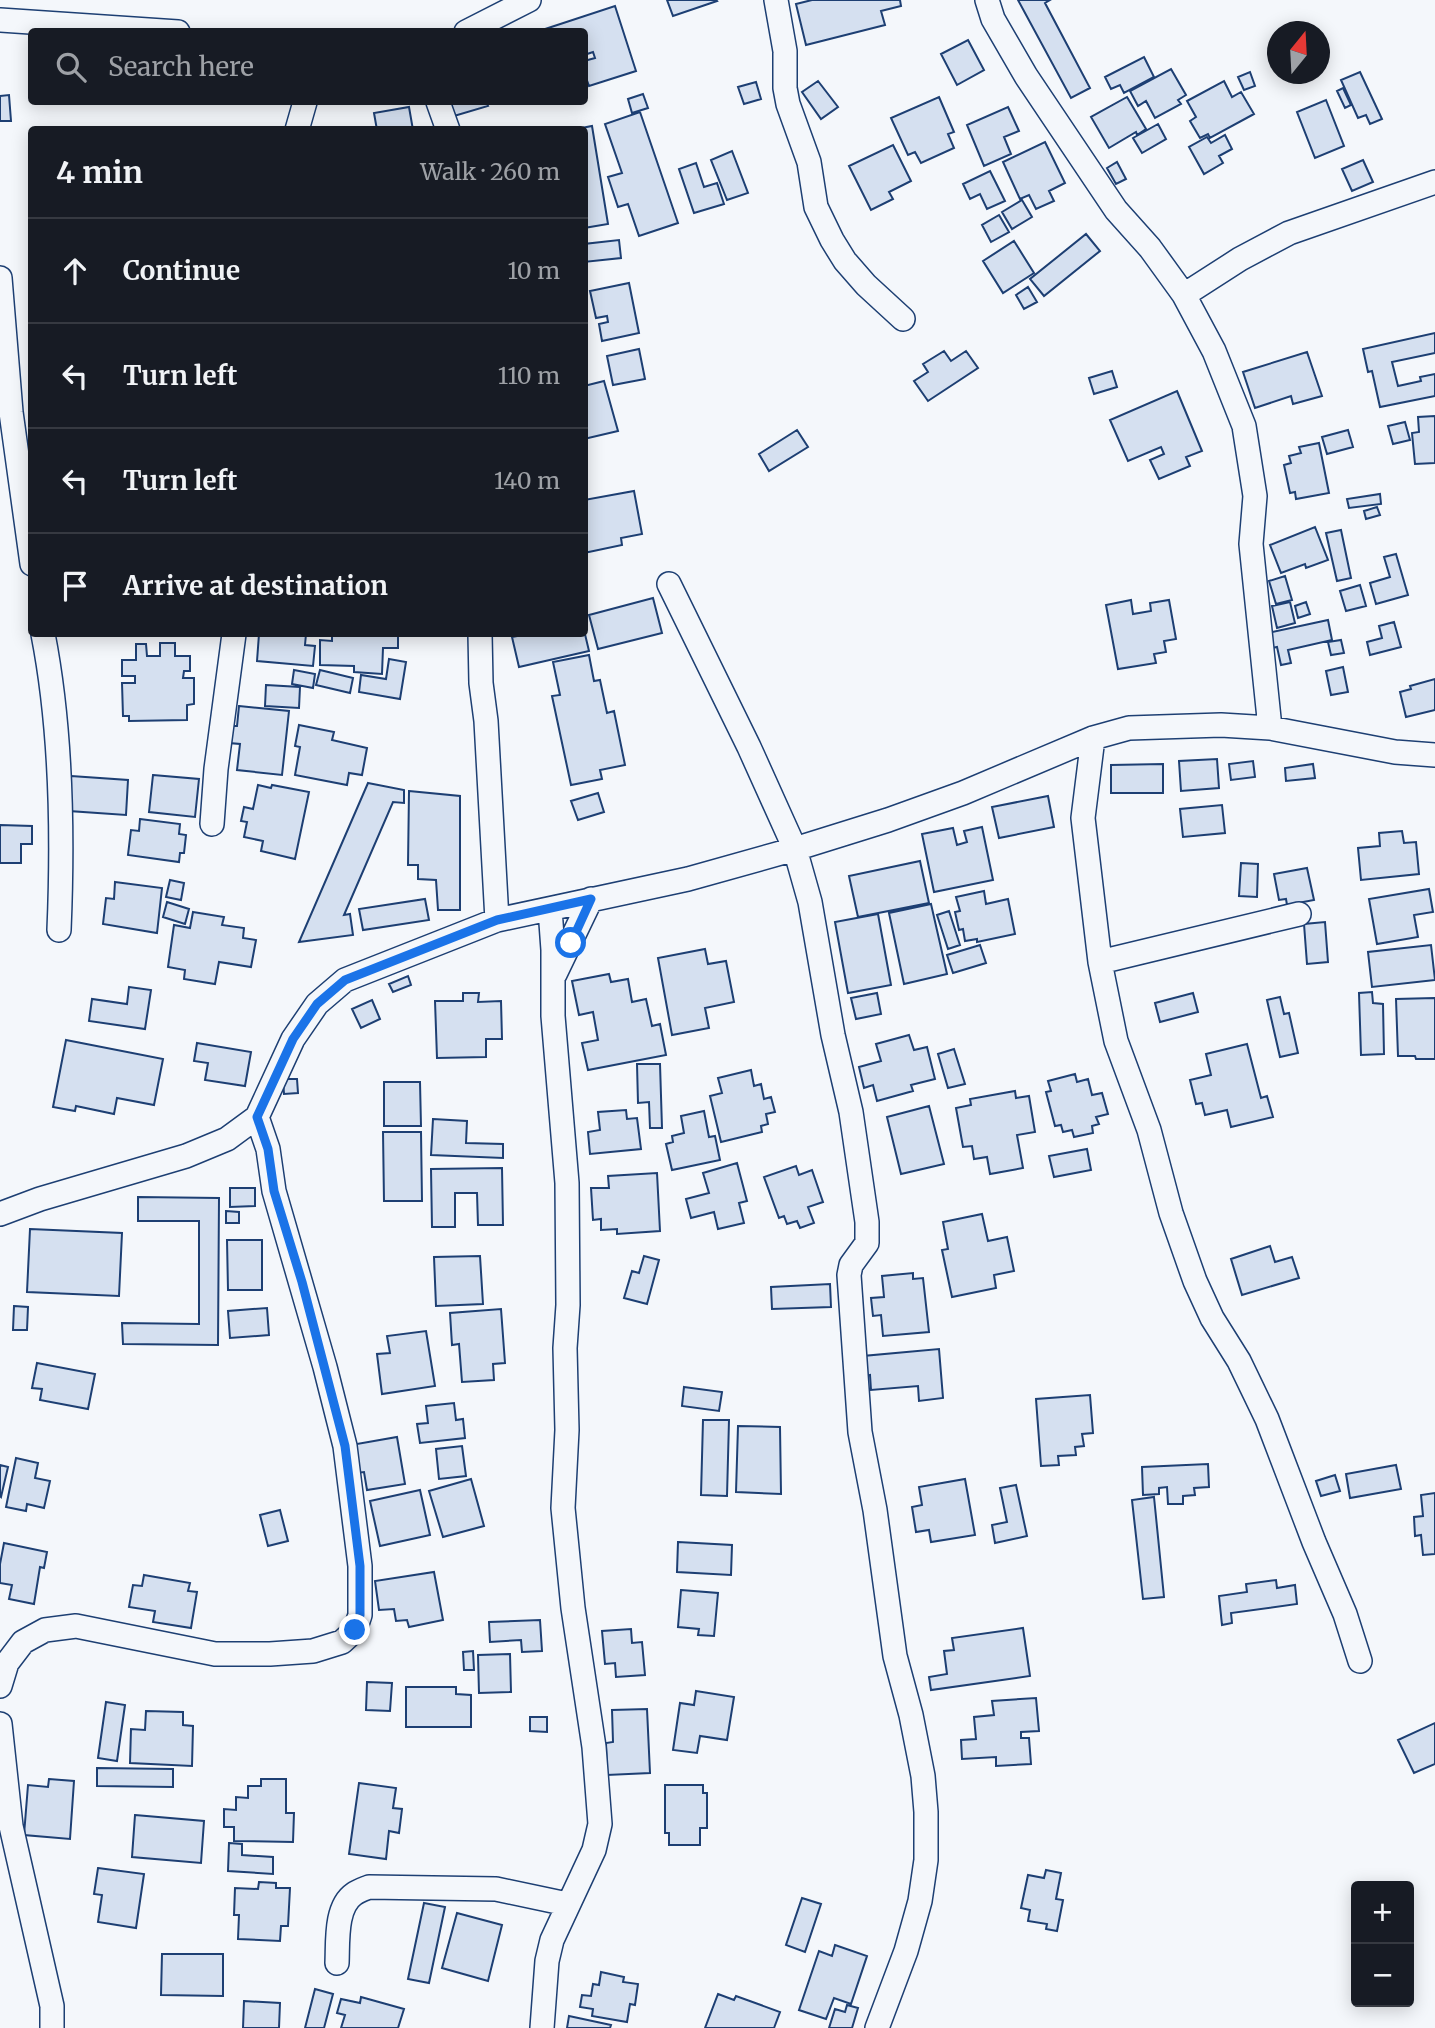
<!DOCTYPE html>
<html lang="en">
<head>
<meta charset="utf-8">
<style>
	:root { --surface:#171b24; --page:#20242c; --text:#f1f3f6; --muted:#9ea1a6; --line:#363941 }
	body { margin:0; font-family:Merriweather,serif; background:var(--page); color:var(--text) }
	.controls { position:absolute; right:21px; bottom:21px; display:grid; overflow:hidden; border-radius:7px; box-shadow:0 4px 18px #0003 }
	.controls button { width:63px; height:63px; display:grid; place-items:center; padding:0; border:0; border-bottom:2px solid var(--line); background:var(--surface); color:var(--text); font:35px sans-serif }
	.compass { position:absolute; left:1267px; top:21px; width:63px; height:63px; border-radius:50%; background:var(--surface); box-shadow:0 4px 18px #0003; rotate:18deg }
	.stop { position:absolute; width:21px; height:21px; margin:-16px; border:5px solid #1a73e8; border-radius:50%; background:#fff }
	.stop.end { background:#1a73e8; border-color:#fff; box-shadow:0 2px 7px #0008 }
	.list { margin:0; padding:0; list-style:none }
	h2 { display:flex; justify-content:space-between; align-items:center; height:91px; margin:0; padding:0 28px; font-size:30px }
	h2 small { font-size:23px; font-weight:400; color:var(--muted) }
	.list li { display:grid; grid-template-columns:46px 1fr auto; gap:21px; align-items:center; box-sizing:border-box; height:105px; padding:0 28px; border-top:2px solid var(--line) }
	.list b { display:block; font-size:26px; white-space:nowrap }
	.list em { font-size:23px; font-style:normal; color:var(--muted) }
	.icon { flex:none; width:38px; height:38px; fill:none; stroke:currentColor; stroke-width:2; stroke-linecap:round; stroke-linejoin:round }
	.map { position:relative; flex:none; width:1435px; height:2028px; overflow:hidden }
	.search { position:absolute; background:var(--surface); box-shadow:0 4px 18px #0003; left:28px; top:28px; width:560px; height:77px; display:flex; align-items:center; gap:18px; box-sizing:border-box; padding:0 24px; border-radius:7px; color:var(--muted); font-size:26px }
	.panel { position:absolute; background:var(--surface); box-shadow:0 4px 18px #0003; left:28px; top:126px; width:560px; height:511px; border-radius:7px }
	.map>svg:first-child { display:block }
</style>
</head>
<body>
<div class="map">
<svg width="1435" height="2028" viewBox="0 0 1435 2028">
	<rect width="100%" height="100%" fill="#f4f7fb"/>
	<path fill="#d5e0f0" stroke="#1d3f73" stroke-width="2" d="M667,0H716L717,1L673,16Z
		M812,0H900L901,6L881,11L885,25L806,45L796,4Z
		M1018,0H1050L1045,3L1090,88L1071,98Z
		M615,6L636,71L589,86L584,72V61L595,58L593,52L584,55V32H536Z
		M968,40L984,70L957,85L941,54Z
		M1144,57L1154,77L1124,93L1120,85L1111,89L1105,77Z
		M1171,69L1186,95L1178,100L1181,104L1155,118L1146,101L1138,106L1130,91Z
		M1250,72L1255,86L1244,90L1238,77Z
		M1360,72L1382,119L1370,124L1366,115L1358,118L1341,80Z
		M818,81L838,107L821,119L802,92Z
		M1224,81L1232,97L1241,92L1254,114L1210,138L1208,134L1200,138L1190,121L1196,117L1187,101Z
		M756,82L761,99L744,104L738,87Z
		M1343,88L1351,105L1345,108L1337,91Z
		M643,94L648,108L632,113L628,99Z
		M9,95L11,121H0V96Z
		M939,97L954,132L948,134L954,148L921,163L915,152L908,155L891,118Z
		M1127,97L1146,129L1137,135L1136,132L1109,148L1091,117Z
		M1326,100L1344,146L1315,158L1297,112Z
		M450,102H486L488,106L454,116Z
		M409,107L413,130H377L374,113Z
		M1008,107L1019,131L1004,137L1011,154L984,166L967,125Z
		M640,112L678,223L639,236L628,204L618,207L608,177L622,173L605,124Z
		M1158,124L1166,139L1142,153L1133,138Z
		M592,126L608,224L584,228V130H571Z
		M1225,135L1232,149L1219,156L1223,163L1204,174L1189,147L1207,137L1211,143Z
		M1045,142L1065,183L1049,191L1054,201L1036,209L1029,195L1020,199L1003,162Z
		M893,145L911,181L889,192L893,199L871,210L849,166Z
		M732,151L748,193L727,200L711,160Z
		M1363,160L1373,182L1352,191L1342,169Z
		M1117,162L1126,179L1116,184L1107,168Z
		M696,163L704,187L717,183L724,204L694,213L679,169Z
		M990,171L1005,201L987,209L980,194L970,199L963,184Z
		M1022,200L1032,217L1012,229L1002,212Z
		M999,215L1009,232L991,242L982,225Z
		M1086,234L1100,251L1044,296L1030,279Z
		M619,240L621,258L584,262V244Z
		M1014,241L1034,273L1003,293L983,261Z
		M629,283L639,333L602,341L599,324L608,322L607,316L596,318L590,291Z
		M1028,287L1037,302L1024,309L1016,295Z
		M1435,333V353L1392,362L1398,386L1421,381L1420,377L1435,374V396L1380,407L1372,371L1368,372L1363,349Z
		M639,349L645,379L613,385L607,356Z
		M944,351L951,361L966,351L978,368L928,401L914,381L928,372L923,364Z
		M1307,352L1322,396L1293,404L1291,396L1255,408L1243,372Z
		M1112,371L1117,387L1094,394L1089,378Z
		M604,381L618,431L584,439V386Z
		M1177,391L1202,451L1186,457L1190,466L1159,479L1150,460L1164,454L1161,447L1128,461L1110,420Z
		M1435,416V463L1415,464L1412,433L1419,432L1418,417Z
		M1405,422L1410,440L1393,444L1388,426Z
		M797,430L808,447L769,471L759,454Z
		M1348,430L1353,447L1327,454L1322,437Z
		M1319,443L1329,493L1296,499L1295,492L1290,493L1284,465L1291,463L1289,456L1301,453L1299,447Z
		M634,491L642,534L621,538L622,545L584,553V500Z
		M1380,494L1381,504L1349,508L1347,499Z
		M1377,507L1380,515L1366,519L1364,511Z
		M1315,527L1328,560L1306,568L1305,564L1281,573L1270,545Z
		M1341,530L1351,578L1337,581L1326,533Z
		M1396,554L1408,595L1376,604L1370,583L1390,577L1384,557Z
		M1285,576L1292,600L1276,604L1269,581Z
		M1360,585L1366,606L1346,611L1340,591Z
		M653,598L662,633L598,649L589,615Z
		M1131,600L1133,614L1151,611L1150,603L1169,600L1176,639L1164,641L1166,652L1154,654L1156,663L1118,669L1106,605Z
		M1290,602L1295,623L1277,628L1272,606Z
		M1306,602L1310,614L1298,618L1295,606Z
		M1328,620L1332,640L1288,650L1291,663L1281,665L1277,647L1272,648L1268,633Z
		M1394,622L1401,647L1370,655L1367,642L1382,638L1379,626Z
		M584,630L589,651L519,667L512,637L528,634H584Z
		M259,634H306L305,645L315,646L313,666L257,661Z
		M332,634H398V648H383L382,674L354,672V666L320,665V640L332,641Z
		M1341,640L1344,653L1331,655L1328,642Z
		M160,643H175V656H190V671H184L183,678H194V704L187,705V720L129,721V716H123L122,683H135V676H122V660H136V644H146L147,656H160Z
		M589,655L594,681L600,680L607,713L614,711L625,765L600,770L602,779L571,785L552,696L560,695L553,662Z
		M389,659L406,662L400,699L359,692L361,675L386,679Z
		M1343,667L1348,692L1331,695L1326,671Z
		M294,670L315,674L313,688L292,684Z
		M320,670L353,678L350,693L316,685Z
		M1435,679V710L1406,717L1400,692L1411,689L1410,686Z
		M266,685L300,687L299,708L265,706Z
		M239,706L289,711L282,775L237,770L240,744L229,743L231,726H237Z
		M299,725L334,732L332,740L367,748L362,775L349,773L347,785L295,775L300,747L295,746Z
		M1217,759L1219,788L1181,791L1179,761Z
		M1253,761L1255,777L1231,780L1229,764Z
		M1163,764V793H1111V765Z
		M1313,764L1315,778L1286,781L1285,768Z
		M153,775L199,779L195,817L149,812Z
		M71,776L128,780L126,815L69,811Z
		M368,783L404,790V803L393,802L344,915L350,914L353,935L299,942Z
		M258,785L271,788L272,785L309,792L295,859L261,851L263,841L244,837L247,822L241,821L244,807L253,809Z
		M409,791L460,796V910H438L436,880L418,879V865H408Z
		M598,793L604,812L578,820L571,801Z
		M1048,796L1054,827L999,838L992,807Z
		M1222,805L1225,833L1183,837L1180,809Z
		M140,819L180,824L179,834L186,835L184,853H180L179,862L128,855L131,830L139,831Z
		M0,825L32,826V844H21V863H0Z
		M982,827L993,880L934,892L922,834L953,828L957,845L967,842L964,831Z
		M1402,831L1404,843L1416,842L1419,874L1361,880L1358,848L1380,846L1379,833Z
		M920,861L929,903L858,917L849,876Z
		M1241,863L1258,864L1257,897L1239,896Z
		M1307,868L1314,900L1287,905L1286,899L1279,900L1274,874Z
		M170,880L184,883L181,900L166,897Z
		M115,882L162,888L157,933L103,924L106,898L114,899Z
		M1429,889L1433,912L1414,915L1418,937L1377,944L1369,899Z
		M984,891L986,904L1008,899L1015,934L977,942V939L965,941L963,929L959,930L955,912L960,911L956,897Z
		M425,899L429,920L363,930L359,909Z
		M167,902L189,909L185,924L163,917Z
		M931,904L947,974L904,984L889,913Z
		M949,911L960,945L948,949L937,915Z
		M193,912L224,917L222,925L244,928L243,938L256,940L251,967L219,962L215,984L184,979L185,970L168,967L174,925L190,928Z
		M878,914L891,985L848,993L835,922Z
		M1325,922L1328,962L1307,964L1304,924Z
		M980,945L986,963L953,973L947,955Z
		M1431,945L1435,980L1372,987L1368,952Z
		M705,949L708,964L726,961L734,1002L705,1008L709,1028L672,1035L658,958Z
		M609,974L611,982L628,979L632,1002L646,999L652,1026L660,1024L666,1055L588,1070L582,1043L598,1040L593,1012L579,1015L572,981Z
		M408,976L411,985L393,992L389,984Z
		M129,987L151,990L145,1029L89,1021L92,999L127,1004Z
		M1372,992L1373,1003L1383,1004L1384,1054L1361,1055L1359,993Z
		M463,993H479L478,1002L501,1001L502,1039H486V1057L437,1058L435,1001H463Z
		M877,993L881,1014L856,1019L851,998Z
		M1193,993L1198,1012L1160,1022L1155,1003Z
		M1280,997L1284,1014L1289,1013L1298,1053L1280,1057L1267,1000Z
		M1435,998V1059H1416L1415,1056H1398L1396,999Z
		M372,1000L380,1019L361,1028L352,1009Z
		M909,1035L914,1050L927,1047L935,1079L911,1085L913,1091L877,1101L873,1085L864,1088L859,1067L881,1061L876,1044Z
		M66,1040L163,1059L154,1105L117,1098L114,1114L76,1106L75,1111L53,1107Z
		M197,1043L251,1052L245,1086L205,1080L208,1063L194,1061Z
		M1247,1044L1261,1098L1267,1096L1273,1117L1231,1127L1227,1110L1205,1115L1202,1103L1196,1104L1190,1080L1211,1075L1206,1054Z
		M954,1049L965,1084L948,1088L938,1054Z
		M637,1064H660L662,1128H650L649,1102L638,1103Z
		M751,1070L754,1086L761,1084L764,1099L771,1097L775,1112L766,1114L768,1124L761,1126L762,1132L721,1142L710,1096L722,1093L718,1078Z
		M1075,1074L1077,1082L1088,1079L1092,1095L1102,1093L1108,1114L1096,1117L1099,1124L1092,1126L1093,1133L1074,1137L1072,1130L1063,1132L1061,1125L1055,1126L1046,1092L1051,1091L1048,1081Z
		M283,1079H297L298,1093L284,1094Z
		M384,1082H420L421,1126H384Z
		M1015,1091L1016,1098L1029,1096L1035,1132L1017,1135L1023,1168L990,1174L987,1157L974,1159L972,1146L963,1147L956,1108L971,1105L970,1099Z
		M929,1106L944,1164L901,1174L887,1117Z
		M626,1110L627,1119L637,1118L641,1149L590,1154L588,1132L600,1130L598,1112Z
		M704,1111L709,1137L715,1136L720,1160L672,1170L666,1144L673,1142L672,1136L684,1133L681,1116Z
		M433,1119L467,1121L466,1143L503,1144V1158L431,1155Z
		M383,1132H421L422,1201H384Z
		M1087,1149L1091,1170L1054,1177L1049,1156Z
		M737,1163L747,1201L739,1203L744,1223L718,1229L714,1212L691,1218L686,1199L709,1193L703,1173Z
		M796,1166L799,1175L812,1170L823,1202L808,1207L814,1223L800,1228L797,1221L787,1224L784,1216L779,1218L764,1177Z
		M502,1168L503,1225H478L477,1193H455V1227H432L431,1169Z
		M657,1173L660,1231L617,1234V1229L601,1230V1219L593,1220L591,1188H609L608,1176Z
		M230,1188H255V1206L230,1207Z
		M138,1197L219,1198L218,1345L123,1344L122,1323L199,1324V1221H138Z
		M226,1211L239,1212V1223H226Z
		M982,1214L988,1241L1007,1237L1014,1271L994,1275L996,1288L952,1297L942,1250L948,1249L943,1222Z
		M30,1229L122,1233L119,1296L27,1292Z
		M227,1240H262V1290H228Z
		M1270,1246L1275,1262L1292,1257L1299,1278L1242,1295L1231,1259Z
		M480,1256L483,1304L436,1306L434,1257Z
		M644,1256L659,1260L647,1304L624,1298L632,1271L639,1273Z
		M913,1273V1279L923,1278L929,1332L883,1336L881,1315L873,1316L871,1298L884,1297L882,1276Z
		M830,1284L831,1307L772,1309L771,1287Z
		M14,1306L28,1307L27,1330H13Z
		M267,1308L269,1335L230,1338L228,1311Z
		M501,1309L505,1363L493,1364L494,1380L462,1382L459,1344L452,1345L450,1313Z
		M426,1331L435,1386L382,1394L377,1354L390,1353L387,1336Z
		M939,1349L943,1398L919,1401L918,1386L871,1390L870,1375L865,1376L863,1356Z
		M37,1363L95,1374L88,1409L40,1400L42,1389L32,1388Z
		M684,1387L722,1392L719,1411L682,1406Z
		M1090,1395L1093,1433L1082,1434L1084,1446L1075,1447L1076,1455L1058,1456L1059,1465L1041,1466L1036,1399Z
		M454,1403L456,1420L463,1419L465,1438L420,1443L417,1424L428,1423L426,1406Z
		M703,1420H729L727,1496L701,1495Z
		M738,1426L780,1427L781,1494L736,1492Z
		M397,1437L405,1484L367,1490L364,1472L356,1473L351,1445Z
		M462,1446L466,1476L439,1479L436,1449Z
		M16,1458L38,1463L35,1478L50,1481L44,1508L27,1504L26,1511L6,1507Z
		M1208,1464L1209,1487L1194,1488L1195,1495L1183,1496V1504H1168L1167,1487L1159,1488V1494L1143,1495L1142,1467Z
		M0,1465L8,1467L1,1497L0,1496Z
		M1396,1465L1401,1489L1350,1498L1346,1474Z
		M1335,1475L1340,1491L1321,1496L1316,1481Z
		M471,1479L484,1526L443,1537L429,1491Z
		M965,1479L975,1535L931,1542L929,1530L916,1532L912,1507L922,1505L919,1487Z
		M1016,1485L1027,1536L995,1543L992,1525L1007,1522L1000,1488Z
		M420,1490L430,1535L380,1546L370,1501Z
		M1435,1493V1554L1423,1555L1421,1535L1415,1536L1414,1517L1423,1516L1421,1495Z
		M1154,1497L1164,1597L1143,1599L1132,1500Z
		M280,1510L288,1541L268,1546L260,1515Z
		M678,1542L732,1545L731,1575L677,1572Z
		M4,1543L47,1552L44,1568L40,1567L34,1604L9,1599L12,1585L0,1583V1564Z
		M434,1572L443,1620L409,1627L407,1620L396,1621L394,1609L379,1610L375,1581Z
		M144,1575L190,1583L188,1591L197,1592L191,1628L153,1622L155,1611L129,1607L133,1585L142,1586Z
		M1276,1580L1277,1588L1295,1585L1297,1604L1231,1613L1232,1623L1222,1625L1219,1596L1247,1592L1246,1584Z
		M681,1590L718,1593L714,1636L698,1635L699,1629L678,1627Z
		M540,1620L542,1651L522,1652L521,1640L490,1642L489,1622Z
		M1023,1628L1030,1676L931,1690L929,1677L947,1674L944,1651L954,1650L952,1638Z
		M631,1629L632,1643L642,1642L645,1675L616,1677L615,1663L605,1664L602,1631Z
		M473,1651L474,1670H464L463,1652Z
		M510,1654L511,1692L479,1693L478,1655Z
		M367,1682L392,1683L390,1711L366,1710Z
		M406,1687H456V1694L471,1695V1727H406Z
		M696,1691L734,1697L727,1740L700,1736L697,1753L673,1750L680,1703L694,1705Z
		M1036,1698L1039,1731L1021,1732V1738H1029L1031,1764L996,1766V1757L962,1759L961,1740L976,1739L974,1717L994,1715L992,1701Z
		M106,1702L125,1705L117,1761L98,1758Z
		M647,1709L650,1773L607,1775L606,1743L613,1742L612,1710Z
		M146,1711L183,1712V1725L193,1726L192,1766L130,1763L131,1729L145,1730Z
		M530,1717H547V1732L530,1731Z
		M1435,1723V1764L1414,1773L1398,1740Z
		M97,1768L173,1769V1787L97,1786Z
		M49,1779L74,1781L70,1839L24,1835L28,1785L48,1787Z
		M261,1779H286V1813H294L293,1842L234,1841V1827H224V1809L236,1810V1797L248,1798V1786H261Z
		M359,1783L396,1788L393,1808L402,1809L399,1833L389,1831L386,1859L349,1854Z
		M665,1785H703V1793H707V1828H700V1845H669V1833H665Z
		M135,1815L204,1821L201,1863L132,1857Z
		M229,1843L242,1844V1855L273,1857V1874L228,1871Z
		M98,1868L144,1874L136,1928L98,1922L102,1895L94,1894Z
		M1046,1870L1061,1873L1056,1899L1063,1900L1057,1931L1046,1929L1047,1924L1028,1921L1030,1910L1021,1908L1028,1875L1044,1878Z
		M259,1882L276,1883V1888H290L288,1926H281L280,1941L238,1939L239,1915H234L235,1888L258,1889Z
		M802,1898L821,1904L805,1952L786,1945Z
		M424,1903L445,1907L429,1983L408,1979Z
		M457,1913L502,1925L488,1981L442,1968Z
		M835,1945L867,1956L851,2004L834,1998L826,2019L799,2010L819,1951L832,1956Z
		M162,1954H223V1996L161,1995Z
		M601,1972L624,1977L623,1982L638,1984L635,2005L630,2004L627,2022L592,2016L593,2009L580,2007L582,1995L591,1996L593,1984L599,1985Z
		M315,1989L333,1994L324,2028H305Z
		M718,1994L734,2000L736,1996L780,2012L774,2028H705Z
		M361,1997L404,2009L398,2028H341L345,2015L337,2013L341,1999L360,2003Z
		M244,2001L280,2003L279,2028H243Z
		M847,2005L858,2008L852,2028H829L835,2009L845,2012Z
		M569,2016L611,2025L610,2028H567Z"/>
	<g fill="none" stroke-linecap="round" stroke-linejoin="round">
		<g stroke="#1d3f73" stroke-width="26">
			<path id="street" d="M776,0L785,51V88L788,104L809,162L816,207L832,240L845,261L866,285L903,319
				M987,0L993,19L1026,76L1116,210L1150,248L1184,295L1214,351L1244,426L1255,496L1251,544L1270,728
				M0,20L178,32
				M466,32L529,0
				M438,102L448,130
				M297,130L305,102
				M0,278L11,412L32,564
				M1184,295L1240,259L1289,233L1435,182
				M669,584L749,747L795,849L810,902L833,1035L851,1112L867,1222V1243L851,1265L849,1275L860,1432L875,1510L895,1656L911,1715L923,1776L926,1812V1860L920,1901L906,1951L877,2028
				M43,634C61,726 63,836 59,930
				M480,634L481,683L486,721L497,920
				M1093,738L1083,818L1100,962L1116,1041L1149,1130L1171,1213L1195,1281L1212,1318L1239,1361L1267,1419L1314,1542L1345,1614L1360,1661
				M212,824L216,769L234,634
				M1100,962L1299,914
				M555,974L591,899
				M0,1214L40,1199L186,1156L227,1139L257,1117L293,1039L317,1004L345,980L497,920L688,879L795,849L888,820L963,793L1093,738L1129,728L1221,725L1270,728L1395,752L1435,755
				M0,1686L7,1663L23,1642L45,1630L76,1626L215,1654H270L313,1651L342,1642L355,1630L360,1615V1566L345,1446L325,1367L274,1191L268,1149L257,1117
				M0,1724L11,1826L52,2006V2028
				M337,1963C338,1942 335,1907 354,1894C358,1891 364,1889 369,1887L496,1889L567,1904
				M542,2028L547,1961L552,1940L594,1850L600,1824L594,1747L573,1608L563,1508L567,1430L565,1348L568,1305L567,1183L553,1016V950L550,909"/>
		</g>
		<use href="#street" stroke="#f4f7fb" stroke-width="23"/>
	</g>
	<g fill="none" stroke-linecap="round" stroke-linejoin="round">
		<path stroke="#1a73e8" stroke-width="9" d="M355,1630L360,1615V1566L345,1446L302,1282L274,1191L268,1149L257,1117L293,1039L317,1004L345,980L497,920L591,899L571,943"/>
	</g>
</svg>
<div class="controls">
<button>+</button>
<button>−</button>
</div>
<svg class="compass" viewBox="-18 -18 36 36"><path d="M0-13l5 13h-10z" fill="#e53935"/><path d="M0 13l5-13h-10z" fill="#9ea1a6"/></svg>
<div class="stop" style="left:571px;top:943px"></div>
<div class="stop end" style="left:355px;top:1630px"></div>
<div class="search"><svg class="icon" aria-label="search" viewBox="0 0 24 24"><circle cx="10" cy="10" r="6"/><path d="M15 15l6 6"/></svg>Search here</div>
<section class="panel">
<h2>4 min<small>Walk · 260 m</small></h2>
<ul class="list">
<li><svg class="icon" aria-label="ahead" viewBox="0 0 24 24"><path d="M12 20V5M6 11l6-6 6 6"/></svg><div><b>Continue</b></div><em>10 m</em></li>
<li><svg class="icon" aria-label="left" viewBox="0 0 24 24"><path d="M17 20v-9H6M10 6l-5 5 5 5"/></svg><div><b>Turn left</b></div><em>110 m</em></li>
<li><svg class="icon" aria-label="left" viewBox="0 0 24 24"><path d="M17 20v-9H6M10 6l-5 5 5 5"/></svg><div><b>Turn left</b></div><em>140 m</em></li>
<li><svg class="icon" aria-label="arrive" viewBox="0 0 24 24"><path d="M6 21V4h12l-3 4 3 4H6"/></svg><div><b>Arrive at destination</b></div></li>
</ul>
</section>
</div>
</body>
</html>
